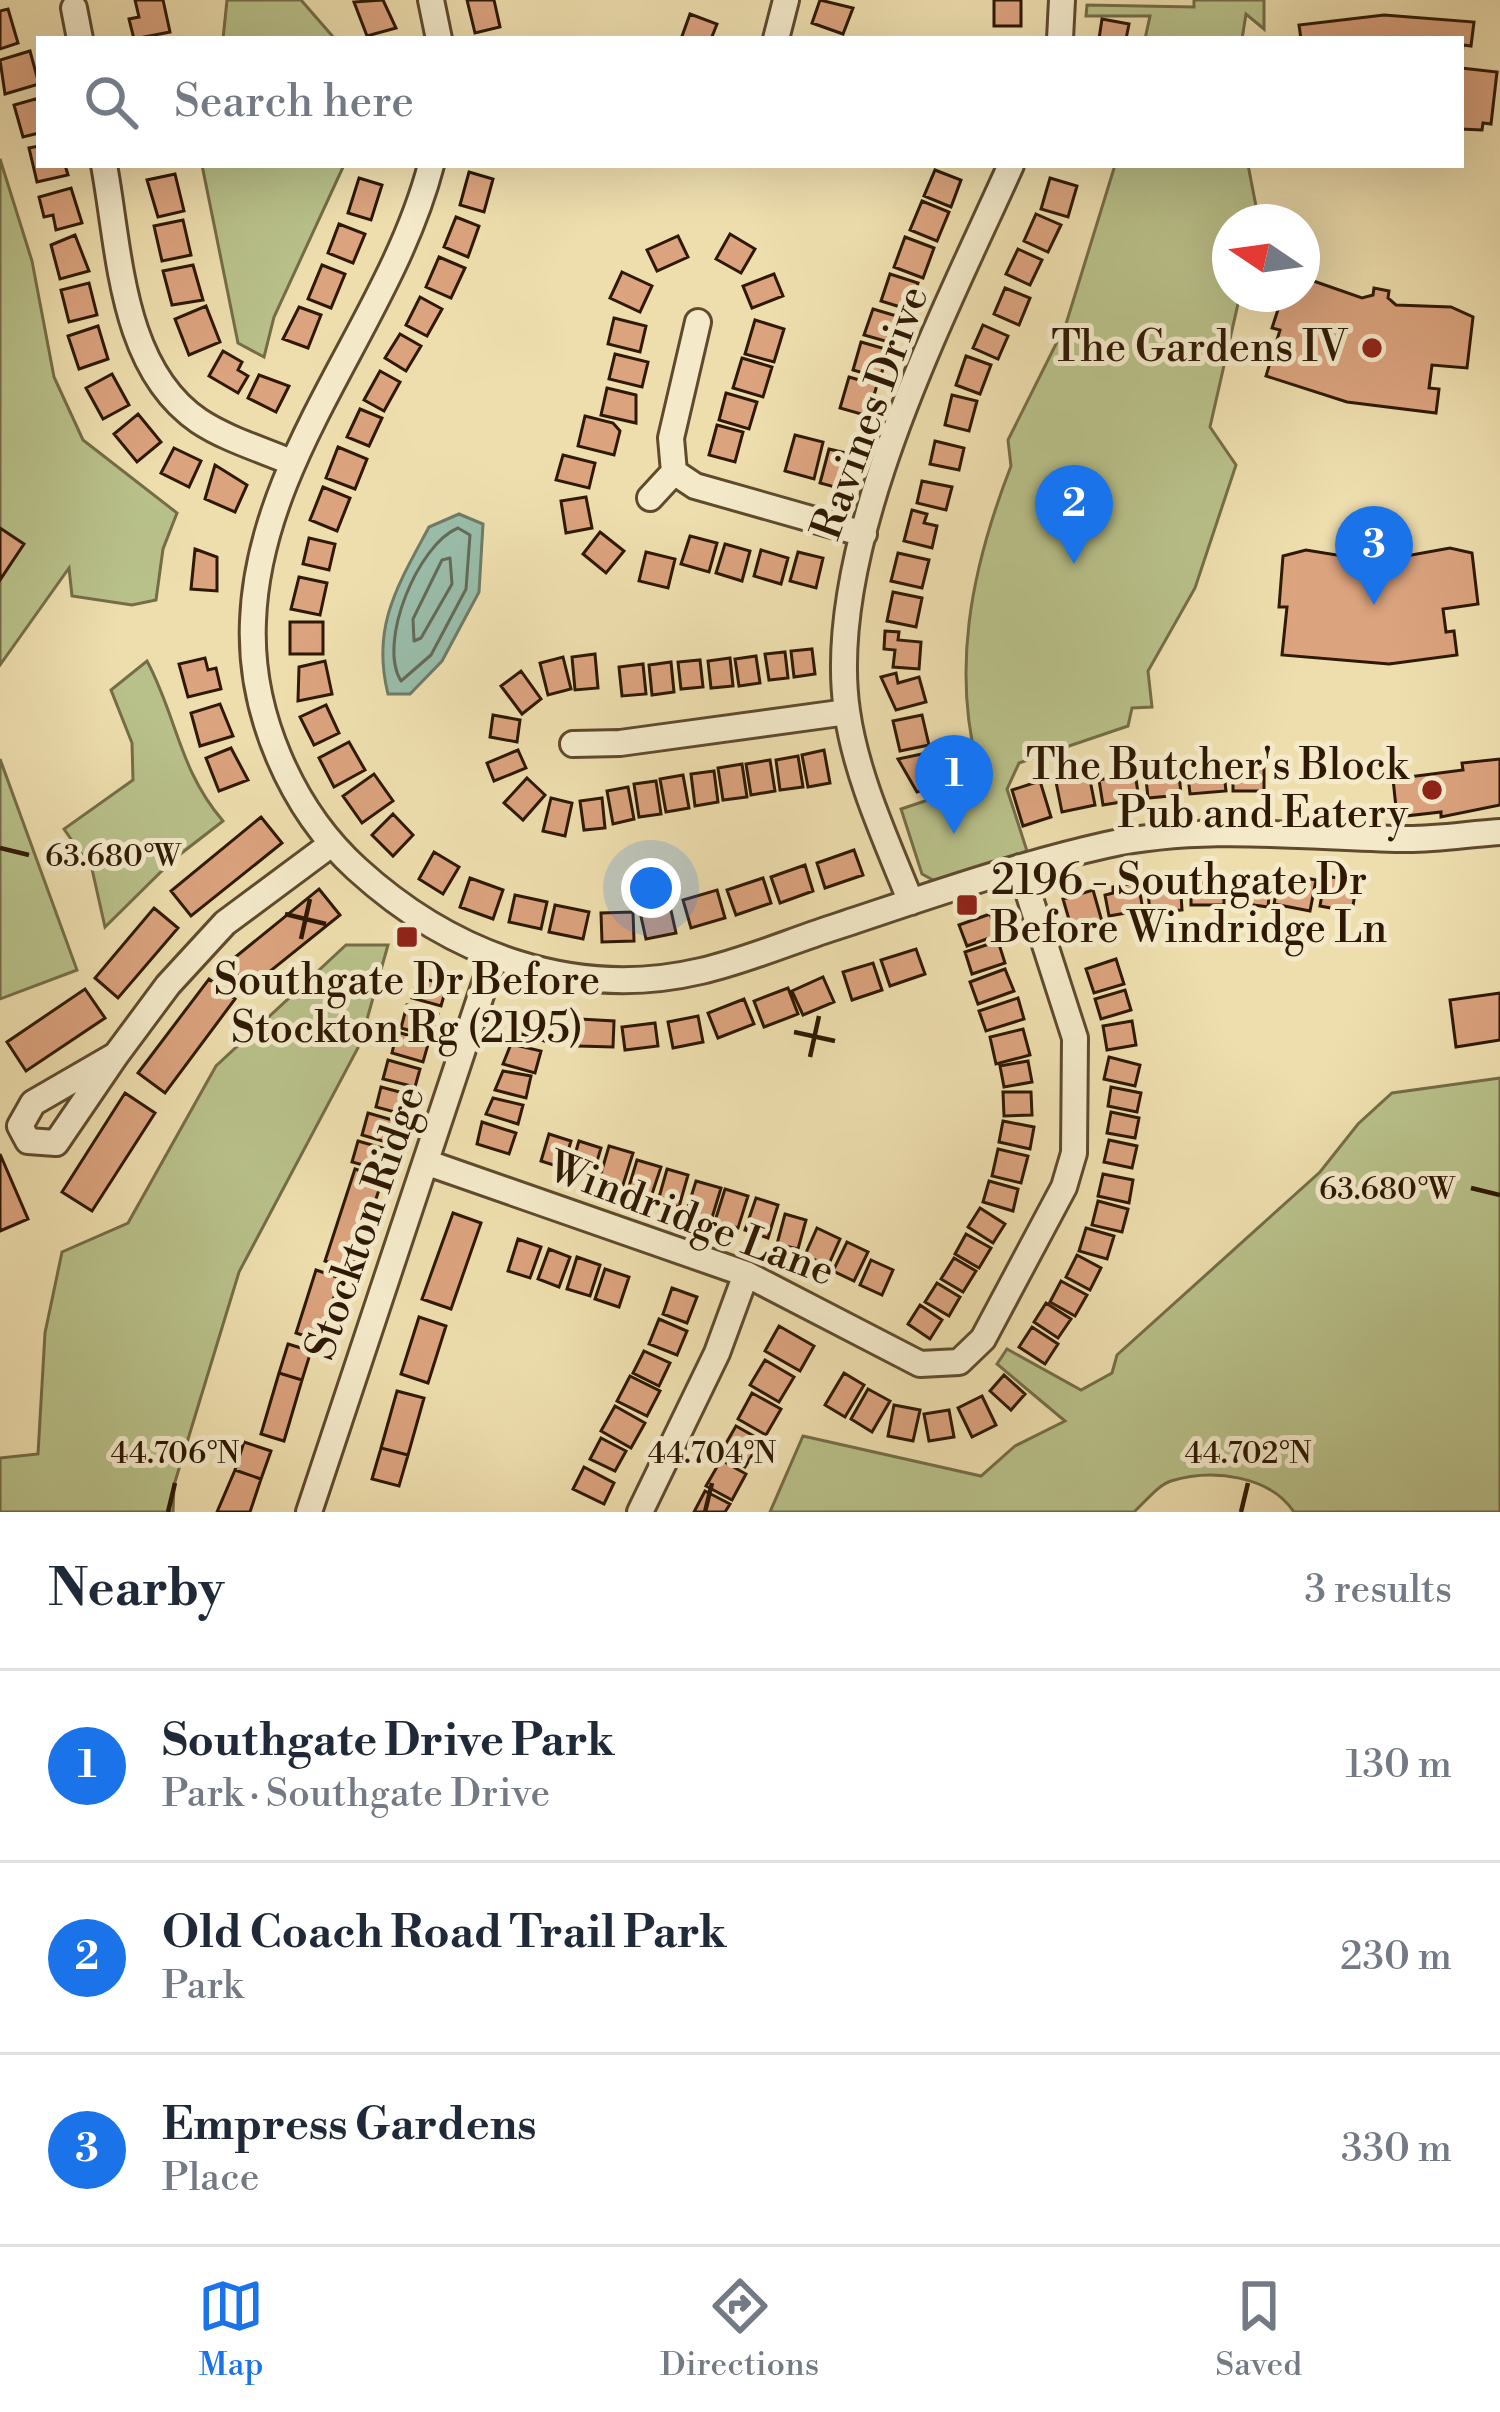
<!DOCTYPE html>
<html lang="en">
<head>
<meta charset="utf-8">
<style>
	:root { --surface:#fff; --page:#f2f2f3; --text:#1f2937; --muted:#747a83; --line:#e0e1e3; --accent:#1a73e8 }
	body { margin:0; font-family:"Libre Bodoni",serif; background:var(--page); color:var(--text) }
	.compass { position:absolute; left:1212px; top:204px; width:108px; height:108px; border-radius:50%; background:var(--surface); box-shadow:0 12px 48px #0002; rotate:283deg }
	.you { position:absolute; left:651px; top:888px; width:42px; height:42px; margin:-30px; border:9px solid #fff; border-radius:50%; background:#1a73e8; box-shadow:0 0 0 18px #1a73e833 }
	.badge { display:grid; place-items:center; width:78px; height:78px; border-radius:50%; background:var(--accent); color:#fff; font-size:39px; font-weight:700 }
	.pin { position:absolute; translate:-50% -99px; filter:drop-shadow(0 3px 6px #0008) }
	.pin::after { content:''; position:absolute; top:63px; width:42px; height:36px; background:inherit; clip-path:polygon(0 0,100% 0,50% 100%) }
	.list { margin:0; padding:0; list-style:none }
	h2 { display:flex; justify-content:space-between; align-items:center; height:156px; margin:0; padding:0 48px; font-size:51px }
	h2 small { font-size:39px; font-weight:400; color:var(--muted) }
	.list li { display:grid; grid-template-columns:78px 1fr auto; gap:36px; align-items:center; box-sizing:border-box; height:192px; padding:0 48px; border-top:3px solid var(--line) }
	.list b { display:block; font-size:45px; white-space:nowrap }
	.list p { margin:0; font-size:39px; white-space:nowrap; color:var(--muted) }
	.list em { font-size:39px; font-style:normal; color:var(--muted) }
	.icon { flex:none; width:66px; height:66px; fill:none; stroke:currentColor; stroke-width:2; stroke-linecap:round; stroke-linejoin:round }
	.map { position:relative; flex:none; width:1500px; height:1512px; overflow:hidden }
	.search { position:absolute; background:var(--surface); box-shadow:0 12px 48px #0002; left:36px; right:36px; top:36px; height:132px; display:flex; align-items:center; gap:30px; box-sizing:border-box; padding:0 42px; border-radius:0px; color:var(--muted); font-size:45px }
	.sheet { height:732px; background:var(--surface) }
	nav { display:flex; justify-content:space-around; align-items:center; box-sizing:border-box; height:168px; border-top:3px solid var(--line); background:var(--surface); font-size:33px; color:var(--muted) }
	nav a { display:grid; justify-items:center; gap:6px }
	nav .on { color:var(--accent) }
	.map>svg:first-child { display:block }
</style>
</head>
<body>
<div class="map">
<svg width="1500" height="1512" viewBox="0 0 1500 1512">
	<rect width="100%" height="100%" fill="#eedeae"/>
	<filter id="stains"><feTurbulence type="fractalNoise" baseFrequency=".00167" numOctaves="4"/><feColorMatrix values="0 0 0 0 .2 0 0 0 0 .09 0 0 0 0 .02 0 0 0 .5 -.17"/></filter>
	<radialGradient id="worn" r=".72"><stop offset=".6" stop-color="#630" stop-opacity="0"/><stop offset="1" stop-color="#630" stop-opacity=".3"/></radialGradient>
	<path fill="#b9c18a" stroke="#746d47" stroke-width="3" d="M227,0H301L335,39H223Z
		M1194,0H1264V29L1246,14L1242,39H1145L1150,16H1086L1087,5L1194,7Z
		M0,159L32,261L54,377L83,440L177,513L163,549L156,600L132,605L72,596L69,568L0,665Z
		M202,165H344L274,317L264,357L238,343Z
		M1115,165H1248L1256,206L1248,222H1230V294L1240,295L1210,427L1236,465L1195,588L1148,671L1152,707L1132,708L1128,726L1019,763L1007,789L1027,851L935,881L922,874L901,809L982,782C949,675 971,569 1011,466L1008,440L1066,324Z
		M147,661C177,717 179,770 223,821L174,859L105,927L92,869L64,829L133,780L132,743L111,690Z
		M0,759L77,970L0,999Z
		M346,945H388L360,1044L239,1272L174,1485L173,1512H0V1458L38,1454L45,1333L62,1252L128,1223L216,1066Z
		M1500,1078V1512H1294C1270,1476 1213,1468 1171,1481C1158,1485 1145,1502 1134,1512H770L803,1436L981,1476L1015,1446L1065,1421L997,1364L1007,1349L1081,1390L1112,1373L1117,1355L1320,1172L1358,1124L1392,1093Z"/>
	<path fill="#99bca9" stroke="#6f7b67" stroke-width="3" d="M459,514L483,524L479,592L442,661L410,694H388C371,626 398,585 429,527Z"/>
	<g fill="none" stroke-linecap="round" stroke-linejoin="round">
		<path stroke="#646a56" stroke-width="3" d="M458,528L470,535L466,589L431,655L401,681C377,643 418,544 458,528Z
			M450,558L452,584L421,638L414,641L413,619L442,560Z"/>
	</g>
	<path fill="#dba37e" stroke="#2f1904" stroke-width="3" d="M135,0H163L170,32L134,39L129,19L139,17Z
		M383,0L396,28L367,36L354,2Z
		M467,0H494L500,27L475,33Z
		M820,0L853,8L843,34L812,23Z
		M994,0H1021V26H994Z
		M8,9L18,43L0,49V11Z
		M690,14L717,24L711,39H681Z
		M1384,15L1474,22L1471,46L1463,45L1461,67V39H1301L1299,25Z
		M1102,19L1129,24L1126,39H1099Z
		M30,51L39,84L5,94L0,60Z
		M1461,68L1497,72L1491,124L1483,123L1482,130L1461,129Z
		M39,98V133L23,137L14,105Z
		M39,146V165H65L68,175L37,182L29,148Z
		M935,170L961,180L951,207L924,196Z
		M469,172L493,179L484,212L460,205Z
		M175,174L184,211L158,217L147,180Z
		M359,178L382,185L371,220L348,213Z
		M1050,178L1077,186L1068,217L1041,209Z
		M71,188L82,223L56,230L53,215L44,217L39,197Z
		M922,201L949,212L937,241L910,230Z
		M1036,214L1061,225L1048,252L1024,241Z
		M456,217L479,226L468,257L444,247Z
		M183,220L191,255L162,261L154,226Z
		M339,224L365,234L353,263L328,253Z
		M730,234L755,249L741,273L716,259Z
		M75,235L89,271L60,279L51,245Z
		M678,236L688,257L657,271L647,250Z
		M905,237L934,248L923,278L894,267Z
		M1018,249L1042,260L1030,285L1006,274Z
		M439,257L465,268L451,298L426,287Z
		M193,265L203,300L172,305L163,271Z
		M322,265L345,274L331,308L308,299Z
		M622,272L652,286L640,312L610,298Z
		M774,274L783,296L752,308L743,286Z
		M890,274L918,283L910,310L881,301Z
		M1302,277L1362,298L1373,295L1374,288L1389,291L1388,298L1396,305L1451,307L1473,317L1467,368L1432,365L1429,388L1439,389L1436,413L1347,402L1266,376L1280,330L1272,328L1283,294H1302Z
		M89,283L97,315L69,322L61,290Z
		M1005,288L1030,298L1019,325L994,314Z
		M420,297L442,309L427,336L406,325Z
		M206,306L220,342L189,355L175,319Z
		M299,307L321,315L308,348L283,339Z
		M873,309L900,317L892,343L864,335Z
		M614,318L646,326L640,352L608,344Z
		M755,320L784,329L774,362L745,354Z
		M983,325L1008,336L998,359L973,348Z
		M98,326L108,359L79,369L68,336Z
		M400,334L421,346L406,371L385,358Z
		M861,342L889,350L880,378L853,370Z
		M223,351L242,362L238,370L248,376L238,393L209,376Z
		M615,354L648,362L642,387L609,379Z
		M966,356L991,365L980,394L956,385Z
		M742,358L772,367L763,397L733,388Z
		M380,371L400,382L384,411L364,400Z
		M112,374L129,405L103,419L86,388Z
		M259,375L289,386L276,412L248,398Z
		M849,377L877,385L868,416L840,408Z
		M607,388L636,395V423L601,415Z
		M726,393L757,402L749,429L719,420Z
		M952,395L977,401L969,431L945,425Z
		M360,409L382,418L369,446L347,437Z
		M138,414L161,442L137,462L114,434Z
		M585,416L613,423L620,431L614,455L578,446Z
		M717,425L743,432L735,462L709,455Z
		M795,435L823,442L814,479L785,471Z
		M935,441L964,448L959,470L930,464Z
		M338,447L367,459L355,489L326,478Z
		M174,448L201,461L189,487L161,473Z
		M829,449L855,455L846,490L820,483Z
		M563,455L595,463L589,488L556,480Z
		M215,465L247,485L235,512L205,499Z
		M922,481L952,487L946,510L917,503Z
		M323,487L350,498L337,531L310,520Z
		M586,497L592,528L566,533L561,501Z
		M912,510L927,514L924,523L937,526L932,548L904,541Z
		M0,528L24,544L0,580Z
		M600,532L624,551L606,573L583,554Z
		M690,536L717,543L709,572L681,564Z
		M309,538L335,544L329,570L303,564Z
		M725,544L750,551L742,581L716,573Z
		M1371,547H1385V554L1395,558L1450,548L1472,553L1478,604L1443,609L1446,632L1454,631L1457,655L1389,664L1282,655L1287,607H1279L1283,556L1306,550L1361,559L1371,554Z
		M195,549L217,557V591L191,589Z
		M761,550L788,558L781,584L754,576Z
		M646,552L675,559L668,588L639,581Z
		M798,552L823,558L816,588L790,581Z
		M898,553L929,560L922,588L891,581Z
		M299,577L327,583L320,615L291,609Z
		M893,592L922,598L916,627L887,621Z
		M290,622H323V654H290Z
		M885,631L899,632L898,640L921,642L919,669L893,667L895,650L884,649Z
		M812,649L815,674L794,677L791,651Z
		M785,652L788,678L769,680L765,654Z
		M595,654L598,688L575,690L572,657Z
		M756,656L760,683L739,686L735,659Z
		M563,657L571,689L548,695L540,663Z
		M205,658L208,670L216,668L221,689L188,697L179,664Z
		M730,658L733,686L711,688L708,661Z
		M700,660L703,687L681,689L678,662Z
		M325,661L332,694L298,701L299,667Z
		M671,662L674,692L652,695L649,665Z
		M643,664L646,694L622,696L619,667Z
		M521,671L541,699L522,714L501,686Z
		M896,673L898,683L919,677L926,702L896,710L881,677Z
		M220,704L233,736L200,746L191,713Z
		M326,705L339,733L314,745L300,717Z
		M493,715L520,720L517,742L490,737Z
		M922,715L929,745L900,751L893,721Z
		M349,742L365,770L334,787L319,758Z
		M231,748L248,780L219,791L206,758Z
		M518,750L526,768L494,781L487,763Z
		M824,750L830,783L808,787L802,755Z
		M936,751L946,783L917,792L898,759Z
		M798,756L803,787L780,790L776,760Z
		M1500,759V805L1441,817V812L1397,817L1393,779L1463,770L1462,763Z
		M770,760L775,791L751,795L746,764Z
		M1233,762H1264V791H1233Z
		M742,764L747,797L723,800L718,768Z
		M1223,765L1226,791L1190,794L1187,768Z
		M1172,767V774L1179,773L1181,795L1148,798L1145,769Z
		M714,771L718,802L695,806L691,774Z
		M1135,773L1139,799L1103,805L1099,780Z
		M374,774L393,801L362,823L343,796Z
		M683,775L689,808L666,812L660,779Z
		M1089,775L1095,805L1062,812L1056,782Z
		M527,778L545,795L523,820L504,803Z
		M656,781L661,814L639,817L634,784Z
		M1040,781L1051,817L1023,826L1012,790Z
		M628,787L634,819L613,824L607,791Z
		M551,798L572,803L565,836L543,831Z
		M602,798L605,828L584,830L580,801Z
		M393,814L413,835L393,856L372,835Z
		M261,817L282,843L191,916L171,891Z
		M854,850L863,875L825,888L817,863Z
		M434,852L459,867L443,894L419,879Z
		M805,865L813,891L780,903L771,877Z
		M1236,872L1271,876L1268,907L1232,902Z
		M1280,873L1316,880L1310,911L1274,904Z
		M1191,876H1224V905H1191Z
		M1325,876L1357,881L1352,912L1320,906Z
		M470,878L503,890L493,919L460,907Z
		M763,878L771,903L736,915L727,890Z
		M1180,879L1182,910L1150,913L1147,881Z
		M1138,882L1143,910L1109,916L1105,895L1113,893V887Z
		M319,889L340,915L248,989L228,963Z
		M717,890L725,918L691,928L683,900Z
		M1093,890L1103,925L1073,933L1063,899Z
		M515,895L547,902L541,929L509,922Z
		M555,905L589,912L583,939L549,932Z
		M670,906L676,933L646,939L640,912Z
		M154,908L178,928L118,998L95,978Z
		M633,912L634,941L602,942L601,913Z
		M990,914L998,935L967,946L959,925Z
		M998,941L1005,963L972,974L965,952Z
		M916,949L925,974L890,986L881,960Z
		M1116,959L1124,984L1094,993L1086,969Z
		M873,963L882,990L852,1000L843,972Z
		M1005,969L1014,991L978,1004L970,982Z
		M418,977L447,985L441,1006L412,998Z
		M823,977L834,1002L803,1015L792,991Z
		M209,979L235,999L165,1093L138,1073Z
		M788,988L798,1014L764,1027L754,1001Z
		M85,989L105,1018L26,1071L7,1042Z
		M1125,990L1131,1010L1101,1019L1095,999Z
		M1500,993V1040L1456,1047L1450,1000Z
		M1018,998L1024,1019L986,1031L979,1011Z
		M744,999L754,1024L718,1038L708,1013Z
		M407,1005L438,1014L432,1037L401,1028Z
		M521,1015L551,1021L544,1041L514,1032Z
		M698,1016L703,1042L673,1048L668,1022Z
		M580,1019L614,1021L613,1047L579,1046Z
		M1132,1021L1136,1045L1107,1050L1103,1026Z
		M655,1023L658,1046L625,1050L622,1027Z
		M1023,1029L1030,1055L996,1064L990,1037Z
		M397,1032L429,1041L423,1062L392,1053Z
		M511,1044L541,1051L535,1073L503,1064Z
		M1109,1057L1140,1065L1135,1086L1104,1079Z
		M388,1060L420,1069L415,1087L383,1079Z
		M1028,1061L1032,1082L1004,1087L1000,1066Z
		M503,1071L531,1076L526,1098L495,1090Z
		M381,1087L411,1095L406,1115L376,1107Z
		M1111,1087L1141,1093L1137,1112L1108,1106Z
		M1003,1092H1031L1032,1115L1004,1116Z
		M125,1093L155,1113L92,1211L62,1192Z
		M493,1098L523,1105L518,1124L486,1114Z
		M1111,1112L1139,1118L1135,1138L1107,1133Z
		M368,1113L403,1123L396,1145L362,1135Z
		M1003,1121L1034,1127L1030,1149L999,1142Z
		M482,1122L516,1133L509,1154L477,1144Z
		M549,1134L571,1141L563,1168L541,1161Z
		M1109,1140L1137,1146L1132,1168L1104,1162Z
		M358,1141L393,1151L388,1172L352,1162Z
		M579,1141L601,1148L592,1178L570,1171Z
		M609,1146L633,1153L622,1188L599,1180Z
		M998,1149L1028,1156L1021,1183L992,1176Z
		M0,1154L28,1219L0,1231Z
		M637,1160L661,1167L650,1200L627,1193Z
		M355,1169L383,1178L352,1270L325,1261Z
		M667,1169L688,1175L679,1207L658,1201Z
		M1103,1174L1133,1180L1129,1203L1098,1196Z
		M696,1181L721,1188L711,1221L686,1213Z
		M989,1181L1018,1189L1013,1211L983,1202Z
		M725,1189L748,1196L738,1228L715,1221Z
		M756,1198L778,1205L768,1238L745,1230Z
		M1098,1201L1128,1209L1122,1232L1092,1225Z
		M980,1208L1005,1224L993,1243L968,1227Z
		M453,1213L481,1223L451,1309L422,1299Z
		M785,1214L806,1220L798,1249L777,1244Z
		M817,1228L840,1239L828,1266L805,1255Z
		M1086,1228L1114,1236L1107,1259L1079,1251Z
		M966,1234L991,1248L979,1268L955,1254Z
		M518,1239L541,1247L530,1278L508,1271Z
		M847,1242L868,1252L854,1281L833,1271Z
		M549,1249L570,1257L559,1287L538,1279Z
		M1077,1255L1101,1268L1090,1290L1066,1277Z
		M577,1257L600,1265L590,1296L567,1289Z
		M954,1258L976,1271L963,1292L941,1279Z
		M871,1260L893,1270L882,1295L860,1285Z
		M605,1269L629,1277L619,1307L595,1299Z
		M316,1270L340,1278L320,1341L296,1333Z
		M1061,1281L1087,1295L1075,1316L1050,1302Z
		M937,1283L960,1297L949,1316L925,1302Z
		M672,1288L697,1297L687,1323L663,1314Z
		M1046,1303L1071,1319L1058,1338L1034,1322Z
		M920,1305L942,1320L930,1339L908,1324Z
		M419,1317L446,1326L428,1383L401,1374Z
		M659,1319L687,1331L677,1355L649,1344Z
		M779,1326L814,1346L800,1371L765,1351Z
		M1032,1327L1058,1344L1045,1364L1019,1347Z
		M288,1344L311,1351L302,1380L279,1373Z
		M644,1351L670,1363L659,1386L633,1373Z
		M765,1360L794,1377L779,1402L750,1385Z
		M279,1373L302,1380L284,1441L261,1434Z
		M844,1373L864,1385L845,1417L825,1405Z
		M1004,1375L1025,1394L1011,1410L990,1391Z
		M630,1376L660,1391L647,1416L617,1401Z
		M868,1389L890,1401L872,1432L851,1419Z
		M397,1391L424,1398L408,1455L381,1448Z
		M752,1393L781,1409L766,1435L738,1419Z
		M982,1396L996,1425L972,1437L958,1408Z
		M894,1405L920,1410L913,1441L888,1436Z
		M615,1406L645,1423L631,1448L601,1431Z
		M949,1410L954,1437L929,1441L924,1414Z
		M736,1426L761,1440L745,1467L721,1452Z
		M601,1438L626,1451L615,1471L590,1459Z
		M244,1442L271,1451L261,1479L235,1470Z
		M381,1448L408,1455L399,1486L372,1479Z
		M721,1460L746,1474L732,1500L706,1486Z
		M584,1467L614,1483L604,1504L573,1489Z
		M235,1470L261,1479L250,1512H217Z
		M705,1491L730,1504L725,1512H694Z"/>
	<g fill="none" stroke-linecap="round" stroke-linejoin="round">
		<g stroke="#5f4a2e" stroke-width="30">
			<path id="minor" d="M431,0L439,39
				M74,8L80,39
				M776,39L786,0
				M1060,39L1062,0
				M104,165C120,250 120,367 199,421C226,439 263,450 293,463
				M431,165C390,322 259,455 253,621C249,712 291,809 357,869C450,954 574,1001 701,971C745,961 789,942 832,928C923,898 1013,866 1106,845C1204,824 1303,837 1402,839C1434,840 1468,834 1500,832
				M698,322L671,438L674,472L695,486L864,534
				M650,498L674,472
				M573,744L620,743L847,712
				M911,902C887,842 856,776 847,711C823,546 944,314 1011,165
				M116,1055L56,1143L28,1141L20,1126L33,1103L116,1055L168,985L225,923L330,845
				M428,1163L746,1274L920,1364L959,1362L983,1339L1064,1187L1074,1153L1075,1038L1020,867
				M309,1512L493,959
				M640,1512L717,1353L746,1274"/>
		</g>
		<use href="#minor" stroke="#f4eaca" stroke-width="24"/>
	</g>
	<path fill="none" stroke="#2f1904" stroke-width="4.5" d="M0,848L29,855M285,914L326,924M301,939L310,899M794,1032L835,1041M810,1057L819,1016M1471,1188L1500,1195M168,1512L175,1483M705,1512L712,1483M1241,1512L1248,1483"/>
	<g fill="#8f2418" stroke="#f4eaca" stroke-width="4.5">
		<circle cx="1372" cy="348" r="12"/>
		<circle cx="1432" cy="790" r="12"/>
		<rect x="955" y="893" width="24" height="24" rx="6"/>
		<rect x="395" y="925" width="24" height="24" rx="6"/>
	</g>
	<g text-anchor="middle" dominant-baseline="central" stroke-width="10" stroke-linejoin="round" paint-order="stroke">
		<g font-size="42" fill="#2f1904" stroke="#f4eaca" text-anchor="end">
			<text x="1348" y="348">The Gardens IV</text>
			<text x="1408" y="766">The Butcher's Block<tspan x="1408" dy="48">Pub and Eatery</tspan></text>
			<text x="991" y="881" text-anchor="start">2196 - Southgate Dr<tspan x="991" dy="48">Before Windridge Ln</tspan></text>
			<text x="407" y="981" text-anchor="middle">Southgate Dr Before<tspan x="407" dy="48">Stockton Rg (2195)</tspan></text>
		</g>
		<g font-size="42" fill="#2f1904" stroke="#f4eaca">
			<text transform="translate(871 413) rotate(-70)">Ravines Drive</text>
			<text transform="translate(691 1220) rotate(21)">Windridge Lane</text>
			<text transform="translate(366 1223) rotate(-71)">Stockton Ridge</text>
		</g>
	</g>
	<g font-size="30" text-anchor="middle" fill="#2f1904" stroke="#f4eaca" stroke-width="10" stroke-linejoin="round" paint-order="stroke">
		<text x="113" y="866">63.680°W</text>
		<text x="1387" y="1199">63.680°W</text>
		<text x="175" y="1463">44.706°N</text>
		<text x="712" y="1463">44.704°N</text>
		<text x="1248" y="1463">44.702°N</text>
	</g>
	<rect width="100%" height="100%" filter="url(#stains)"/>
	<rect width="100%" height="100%" fill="url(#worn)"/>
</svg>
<svg class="compass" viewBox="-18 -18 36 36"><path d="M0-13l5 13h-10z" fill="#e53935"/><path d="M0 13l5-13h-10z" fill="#747a83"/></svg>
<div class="you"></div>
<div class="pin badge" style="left:954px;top:834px">1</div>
<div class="pin badge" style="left:1074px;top:564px">2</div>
<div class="pin badge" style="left:1374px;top:605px">3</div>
<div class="search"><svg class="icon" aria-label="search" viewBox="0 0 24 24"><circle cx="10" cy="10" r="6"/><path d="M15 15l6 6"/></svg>Search here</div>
</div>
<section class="sheet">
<h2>Nearby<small>3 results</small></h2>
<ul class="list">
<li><span class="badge">1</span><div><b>Southgate Drive Park</b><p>Park · Southgate Drive</p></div><em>130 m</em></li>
<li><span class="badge">2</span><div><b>Old Coach Road Trail Park</b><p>Park</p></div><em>230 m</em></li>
<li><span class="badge">3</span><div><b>Empress Gardens</b><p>Place</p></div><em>330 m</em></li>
</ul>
</section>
<nav>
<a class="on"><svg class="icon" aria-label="map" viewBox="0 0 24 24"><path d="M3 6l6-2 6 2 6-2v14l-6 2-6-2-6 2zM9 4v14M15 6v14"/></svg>Map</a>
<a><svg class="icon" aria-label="directions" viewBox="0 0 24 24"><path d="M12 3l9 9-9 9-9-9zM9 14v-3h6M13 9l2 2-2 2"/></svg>Directions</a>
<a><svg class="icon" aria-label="saved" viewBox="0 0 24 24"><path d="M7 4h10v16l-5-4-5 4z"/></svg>Saved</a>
</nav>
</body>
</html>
